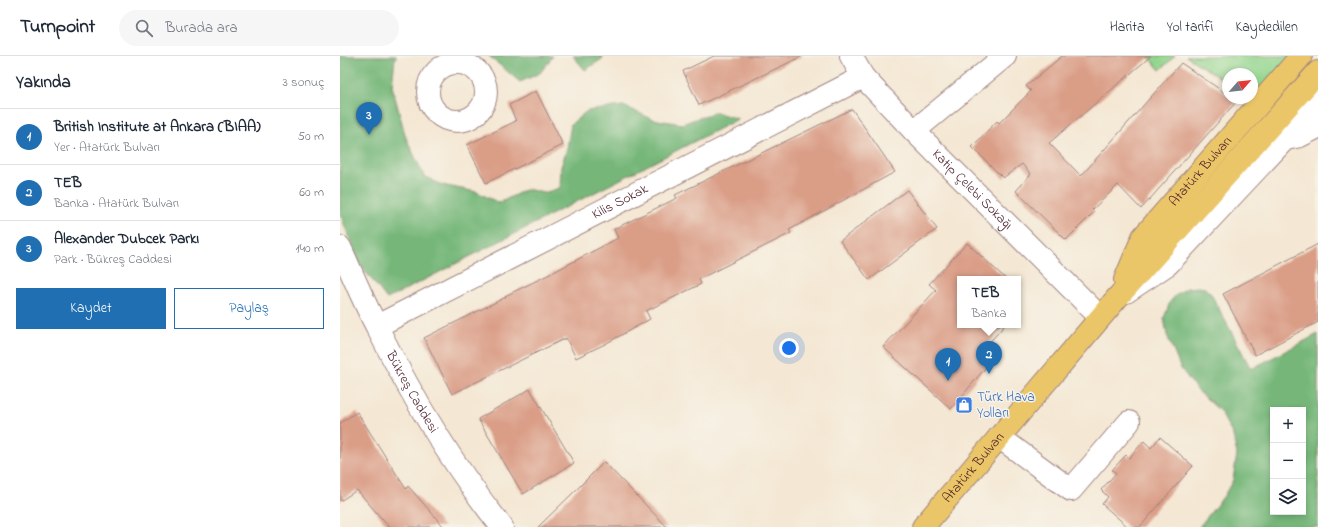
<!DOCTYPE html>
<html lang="tr">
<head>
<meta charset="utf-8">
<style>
	:root { --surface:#fff; --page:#f6f6f7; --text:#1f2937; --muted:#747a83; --line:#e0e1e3; --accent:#1f6fb2 }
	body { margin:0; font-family:"Indie Flower",sans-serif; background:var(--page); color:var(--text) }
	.controls { position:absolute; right:12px; bottom:12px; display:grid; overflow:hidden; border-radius:0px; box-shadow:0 2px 6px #0003 }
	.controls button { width:36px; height:36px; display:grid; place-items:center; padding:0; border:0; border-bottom:1px solid var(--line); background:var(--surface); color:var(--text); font:20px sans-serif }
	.compass { position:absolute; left:882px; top:12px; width:36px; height:36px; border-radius:50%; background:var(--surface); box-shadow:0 2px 6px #0003; rotate:62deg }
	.you { position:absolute; left:449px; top:292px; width:14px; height:14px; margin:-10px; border:3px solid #fff; border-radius:50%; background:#1a73e8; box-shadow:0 0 0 6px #1a73e833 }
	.badge { display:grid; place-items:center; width:26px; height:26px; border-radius:50%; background:var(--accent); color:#fff; font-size:13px; font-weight:700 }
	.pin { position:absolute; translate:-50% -33px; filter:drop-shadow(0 1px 2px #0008) }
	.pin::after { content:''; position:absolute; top:21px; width:14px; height:12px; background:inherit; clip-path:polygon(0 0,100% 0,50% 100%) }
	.popup { position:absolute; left:617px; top:220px; width:64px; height:52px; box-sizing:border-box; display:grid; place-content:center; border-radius:0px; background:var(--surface); filter:drop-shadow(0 1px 3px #0005); font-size:13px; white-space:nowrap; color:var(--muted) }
	.popup b { font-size:15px; color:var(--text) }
	.popup::after { content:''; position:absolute; left:50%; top:100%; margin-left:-8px; border:8px solid transparent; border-top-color:var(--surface) }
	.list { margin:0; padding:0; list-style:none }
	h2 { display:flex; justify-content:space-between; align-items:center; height:52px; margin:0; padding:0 16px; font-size:17px }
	h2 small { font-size:13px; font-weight:400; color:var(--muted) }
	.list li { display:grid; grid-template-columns:26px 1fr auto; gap:12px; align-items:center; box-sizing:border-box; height:56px; padding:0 16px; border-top:1px solid var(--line) }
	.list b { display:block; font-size:15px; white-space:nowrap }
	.list p { margin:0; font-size:13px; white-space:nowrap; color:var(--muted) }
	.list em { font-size:13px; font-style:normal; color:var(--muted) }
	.actions { display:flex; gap:8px; padding:12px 16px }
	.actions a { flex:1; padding:9px 0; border:1px solid var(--accent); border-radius:0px; text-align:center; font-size:14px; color:var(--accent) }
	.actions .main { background:var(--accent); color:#fff }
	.icon { flex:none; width:22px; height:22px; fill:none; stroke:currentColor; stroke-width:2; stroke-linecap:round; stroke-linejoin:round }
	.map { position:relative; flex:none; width:978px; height:471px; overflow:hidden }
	header { display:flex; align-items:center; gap:24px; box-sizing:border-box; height:56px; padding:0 20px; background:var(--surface); border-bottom:1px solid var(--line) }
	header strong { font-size:19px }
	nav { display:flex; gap:22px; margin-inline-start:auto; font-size:14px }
	.search { width:280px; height:36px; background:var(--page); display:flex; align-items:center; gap:10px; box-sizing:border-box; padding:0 14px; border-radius:22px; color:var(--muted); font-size:15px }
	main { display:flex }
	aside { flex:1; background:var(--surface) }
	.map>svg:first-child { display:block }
</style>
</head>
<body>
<header>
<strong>Turnpoint</strong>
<div class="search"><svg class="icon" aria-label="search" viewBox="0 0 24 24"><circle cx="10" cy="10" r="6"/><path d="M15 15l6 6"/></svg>Burada ara</div>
<nav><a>Harita</a><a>Yol tarifi</a><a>Kaydedilen</a></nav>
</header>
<main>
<aside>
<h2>Yakında<small>3 sonuç</small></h2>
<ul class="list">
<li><span class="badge">1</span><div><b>British Institute at Ankara (BIAA)</b><p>Yer · Atatürk Bulvarı</p></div><em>50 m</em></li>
<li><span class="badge">2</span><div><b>TEB</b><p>Banka · Atatürk Bulvarı</p></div><em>60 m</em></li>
<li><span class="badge">3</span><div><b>Alexander Dubcek Parkı</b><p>Park · Bükreş Caddesi</p></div><em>140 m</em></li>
</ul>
<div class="actions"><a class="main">Kaydet</a><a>Paylaş</a></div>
</aside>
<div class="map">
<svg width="978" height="471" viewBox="0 0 978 471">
	<rect width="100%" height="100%" fill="#f7f3e8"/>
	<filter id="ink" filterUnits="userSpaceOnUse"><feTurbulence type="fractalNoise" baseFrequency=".025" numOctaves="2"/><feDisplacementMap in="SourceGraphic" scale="8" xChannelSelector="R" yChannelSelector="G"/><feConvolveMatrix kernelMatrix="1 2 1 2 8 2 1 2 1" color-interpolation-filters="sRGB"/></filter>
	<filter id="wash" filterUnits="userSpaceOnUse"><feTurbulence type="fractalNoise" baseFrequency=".012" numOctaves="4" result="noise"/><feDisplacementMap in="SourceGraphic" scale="16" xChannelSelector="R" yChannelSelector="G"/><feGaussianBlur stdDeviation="0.9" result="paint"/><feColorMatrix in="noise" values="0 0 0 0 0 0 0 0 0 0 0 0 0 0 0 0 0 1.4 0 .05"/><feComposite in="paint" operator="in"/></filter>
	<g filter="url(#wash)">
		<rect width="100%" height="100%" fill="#f4e7d3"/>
		<path fill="#93d68e" stroke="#6e7a5c" d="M808,0H835L820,14Z
			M846,0H961L912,42V18H888V27Z"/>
		<path fill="#76b779" stroke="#606b52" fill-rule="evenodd" d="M0,0H57L55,2L52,30L66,82L84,120L102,129L137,136L159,147L187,133L203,137L220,132L221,111L227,92L231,68L247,55L283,50L312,63L342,68L375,56L398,63L47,243L20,209L0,158Z
			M149,0H213L200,17L180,26Z
			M233,0H263L262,3L245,14Z
			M858,231L865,232L871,238L911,313L978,278V471H859L884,440L893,424L897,398L893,379L880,355L856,333L840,311L827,279L824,262L830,246L836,239L847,232ZM933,354H963V456H933Z"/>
		<g id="blocks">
			<path fill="#da9d86" d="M374,0H463L359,49L343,15Z
				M722,0H811L709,87L741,120L841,7L888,39V42H893L897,45L801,153L778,129L752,154L754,156L726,184L676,135L691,118L682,108L663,122L632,91L657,65L659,67L691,35L686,30Z
				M196,35L223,89L146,127L127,89L176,65L169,49Z
				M512,53L555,116L449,174L451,177L359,223L361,228L306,255L310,263L265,288L236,302L226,282L112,338L84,282L166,241L165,240L210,218L278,182L274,173L337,142L335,139Z
				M567,134L597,173L529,224L500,185Z
				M627,187L666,223H620V269H665L646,290L657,298L611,353L543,291L596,234L589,228Z
				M978,188V266L915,299L883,238Z
				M190,333L234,407L183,438L138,363Z
				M17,356L66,433L68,430L104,471H49L17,434L0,445V367Z
				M820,381L853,410L800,471H788L762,448L768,441L761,434L776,417L772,414L786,399L789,402L804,385L811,392Z
				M264,406L327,471H198L237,433Z"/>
		</g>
	</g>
	<g filter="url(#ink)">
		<use href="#blocks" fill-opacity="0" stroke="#9f837f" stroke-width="1"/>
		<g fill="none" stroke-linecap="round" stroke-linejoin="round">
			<g stroke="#9f837f" stroke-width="24">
				<g id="minor">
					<path id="s1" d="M511,0L523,21L574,75L760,261"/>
					<circle cx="117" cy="36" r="29"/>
					<path d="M574,75L665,0"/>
					<path d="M946,83L960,80L978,71"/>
					<path id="s2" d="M0,191C12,217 23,245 37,271C72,341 113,410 162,471"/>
					<path d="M786,236L828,208L945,83L978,45"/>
					<path id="s3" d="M37,270L523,21"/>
					<path d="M659,381L731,434L789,366"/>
				</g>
			</g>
			<g stroke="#9f837f" stroke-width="24">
				<g id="major">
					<path id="s4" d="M785,224L803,181L961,0"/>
					<path id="s5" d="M583,471L777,242L978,16"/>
				</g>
			</g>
			<use href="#minor" stroke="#fff" stroke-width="22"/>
			<use href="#major" stroke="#ebc669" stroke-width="22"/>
		</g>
	</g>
	<defs>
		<g id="shop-square" transform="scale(0.9)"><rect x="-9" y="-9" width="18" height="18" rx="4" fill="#3f7fe0" stroke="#f7f3e8"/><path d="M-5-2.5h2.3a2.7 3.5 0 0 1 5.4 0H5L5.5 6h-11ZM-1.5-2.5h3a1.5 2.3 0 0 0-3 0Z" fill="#fff"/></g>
	</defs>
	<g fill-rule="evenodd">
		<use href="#shop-square" x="624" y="349"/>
	</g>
	<g text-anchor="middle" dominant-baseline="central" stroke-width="3" stroke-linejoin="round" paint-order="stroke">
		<g font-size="14" fill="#4a1f2b" stroke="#f7f3e8">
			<text stroke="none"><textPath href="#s4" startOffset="134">Atatürk Bulvarı</textPath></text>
			<text stroke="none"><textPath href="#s1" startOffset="181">Katip Çelebi Sokağı</textPath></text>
			<text stroke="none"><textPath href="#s3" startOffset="273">Kilis Sokak</textPath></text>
			<text stroke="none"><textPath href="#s2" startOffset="162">Bükreş Caddesi</textPath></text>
			<text stroke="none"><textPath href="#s5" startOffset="78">Atatürk Bulvarı</textPath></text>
		</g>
		<g font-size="14" fill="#366cbe" stroke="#f7f3e8" text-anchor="start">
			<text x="637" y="341">Türk Hava<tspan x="637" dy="16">Yolları</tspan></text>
		</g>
	</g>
</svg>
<div class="controls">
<button>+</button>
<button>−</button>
<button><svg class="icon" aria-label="layers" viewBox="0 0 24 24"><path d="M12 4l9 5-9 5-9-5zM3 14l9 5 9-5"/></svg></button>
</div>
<svg class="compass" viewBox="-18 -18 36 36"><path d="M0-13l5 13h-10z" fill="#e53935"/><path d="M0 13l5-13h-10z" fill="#747a83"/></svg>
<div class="you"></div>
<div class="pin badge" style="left:608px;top:325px">1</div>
<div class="pin badge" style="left:649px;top:318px">2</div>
<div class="popup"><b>TEB</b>Banka</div>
<div class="pin badge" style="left:29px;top:79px">3</div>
</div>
</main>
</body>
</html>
